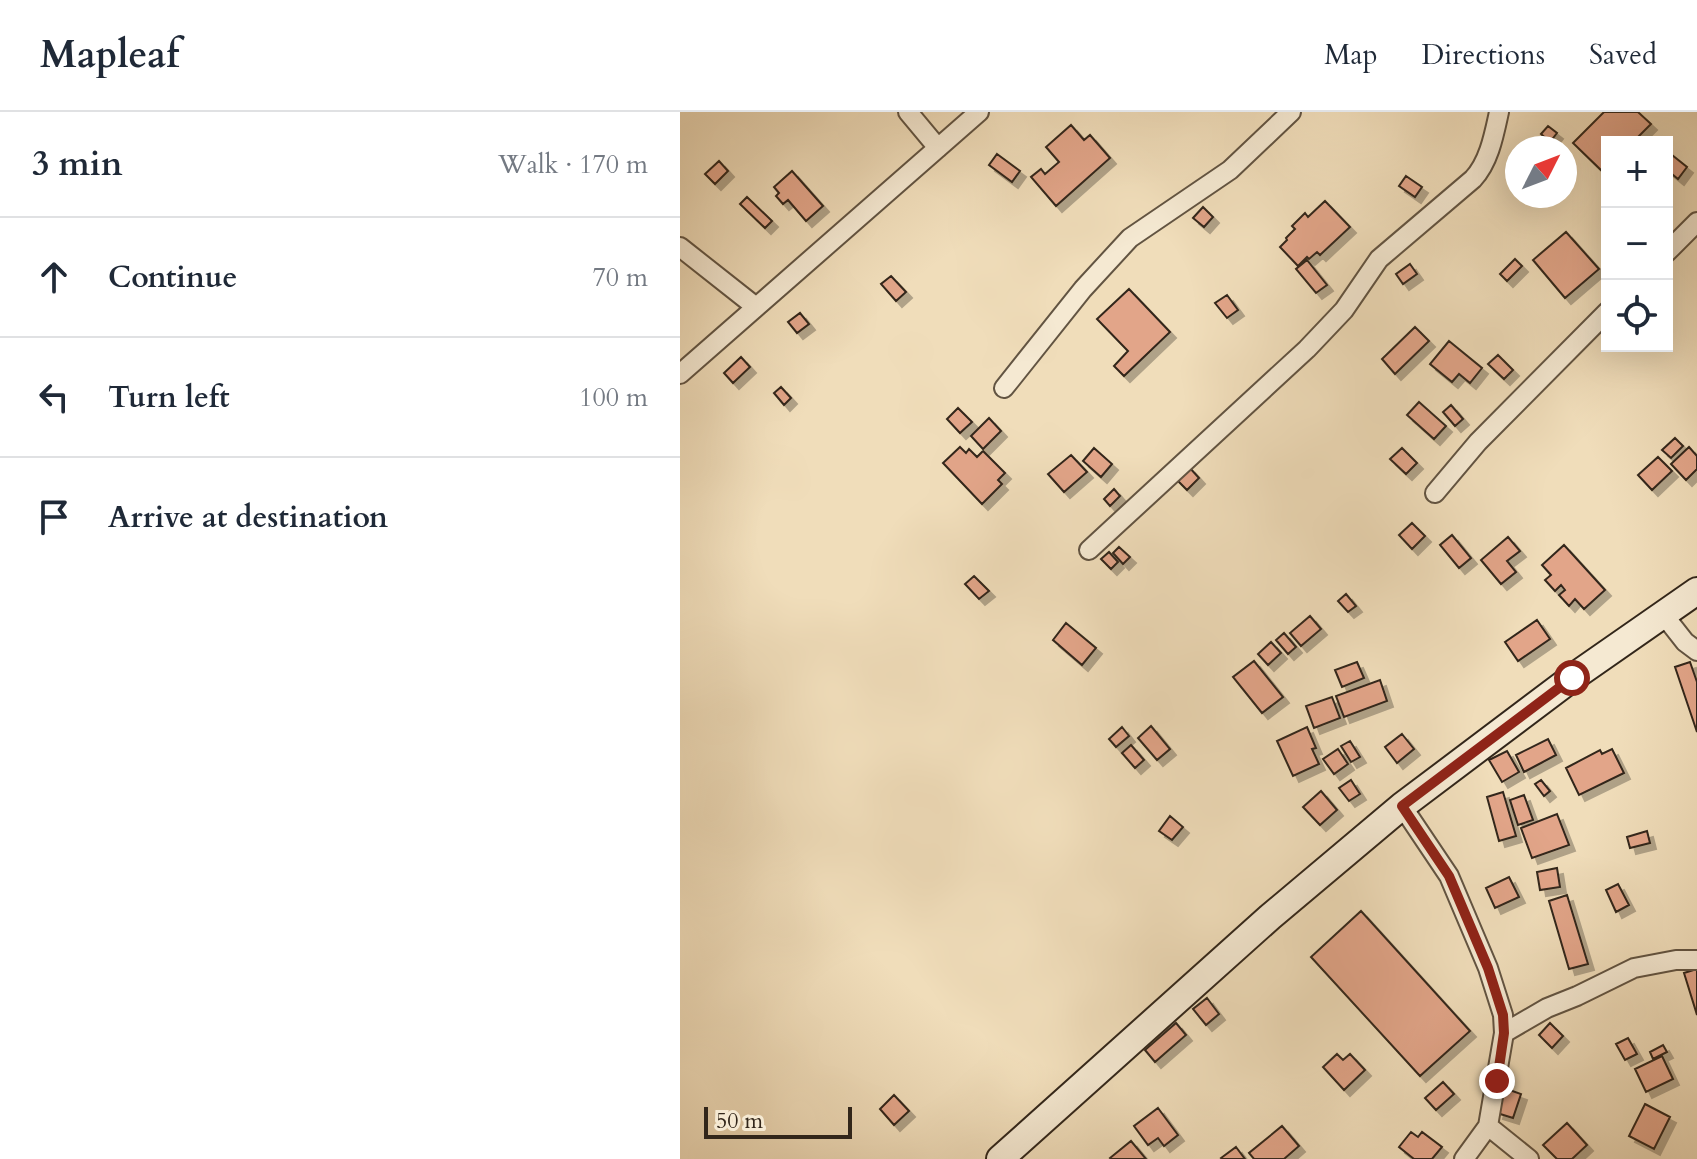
<!DOCTYPE html>
<html lang="en">
<head>
<meta charset="utf-8">
<style>
	:root { --surface:#fff; --page:#f2f2f3; --text:#1f2937; --muted:#747a83; --line:#e0e1e3 }
	body { margin:0; font-family:Cardo,serif; background:var(--page); color:var(--text) }
	.controls { position:absolute; right:24px; top:24px; display:grid; overflow:hidden; border-radius:0px; box-shadow:0 8px 32px #0002 }
	.controls button { width:72px; height:72px; display:grid; place-items:center; padding:0; border:0; border-bottom:2px solid var(--line); background:var(--surface); color:var(--text); font:40px sans-serif }
	.compass { position:absolute; left:825px; top:24px; width:72px; height:72px; border-radius:50%; background:var(--surface); box-shadow:0 8px 32px #0002; rotate:48deg }
	.scale { position:absolute; left:24px; bottom:20px; width:148px; box-sizing:border-box; padding-left:8px; border:4px solid #32261a; border-top:0; font-size:22px; line-height:28px; white-space:nowrap; color:#32261a; -webkit-text-stroke:6px #f5e9d2; paint-order:stroke }
	.stop { position:absolute; width:24px; height:24px; margin:-18px; border:6px solid #8f2418; border-radius:50%; background:#fff }
	.stop.end { background:#8f2418; border-color:#fff; box-shadow:0 2px 8px #0008 }
	.list { margin:0; padding:0; list-style:none }
	h2 { display:flex; justify-content:space-between; align-items:center; height:104px; margin:0; padding:0 32px; font-size:34px }
	h2 small { font-size:26px; font-weight:400; color:var(--muted) }
	.list li { display:grid; grid-template-columns:52px 1fr auto; gap:24px; align-items:center; box-sizing:border-box; height:120px; padding:0 32px; border-top:2px solid var(--line) }
	.list b { display:block; font-size:30px; white-space:nowrap }
	.list em { font-size:26px; font-style:normal; color:var(--muted) }
	.icon { flex:none; width:44px; height:44px; fill:none; stroke:currentColor; stroke-width:2; stroke-linecap:round; stroke-linejoin:round }
	.map { position:relative; flex:none; width:1017px; height:1047px; overflow:hidden }
	header { display:flex; align-items:center; gap:48px; box-sizing:border-box; height:112px; padding:0 40px; background:var(--surface); border-bottom:2px solid var(--line) }
	header strong { font-size:38px }
	nav { display:flex; gap:44px; margin-inline-start:auto; font-size:28px }
	main { display:flex }
	aside { flex:1; background:var(--surface) }
	.map>svg:first-child { display:block }
</style>
</head>
<body>
<header>
<strong>Mapleaf</strong>
<nav><a>Map</a><a>Directions</a><a>Saved</a></nav>
</header>
<main>
<aside>
<h2>3 min<small>Walk · 170 m</small></h2>
<ul class="list">
<li><svg class="icon" aria-label="ahead" viewBox="0 0 24 24"><path d="M12 20V5M6 11l6-6 6 6"/></svg><div><b>Continue</b></div><em>70 m</em></li>
<li><svg class="icon" aria-label="left" viewBox="0 0 24 24"><path d="M17 20v-9H6M10 6l-5 5 5 5"/></svg><div><b>Turn left</b></div><em>100 m</em></li>
<li><svg class="icon" aria-label="arrive" viewBox="0 0 24 24"><path d="M6 21V4h12l-3 4 3 4H6"/></svg><div><b>Arrive at destination</b></div></li>
</ul>
</aside>
<div class="map">
<svg width="1017" height="1047" viewBox="0 0 1017 1047">
	<defs>
		<filter id="shadow"><feDropShadow dx="6" dy="6" stdDeviation="0" flood-color="#0004"/></filter>
	</defs>
	<rect width="100%" height="100%" fill="#f0ddba"/>
	<filter id="stains"><feTurbulence type="fractalNoise" baseFrequency=".0025" numOctaves="4"/><feColorMatrix values="0 0 0 0 .2 0 0 0 0 .09 0 0 0 0 .02 0 0 0 .5 -.17"/></filter>
	<radialGradient id="worn" r=".72"><stop offset=".6" stop-color="#630" stop-opacity="0"/><stop offset="1" stop-color="#630" stop-opacity=".3"/></radialGradient>
	<path fill="#e2a589" stroke="#32261a" stroke-width="2" filter="url(#shadow)" d="M924,0H958L971,12L953,30H927V56L923,60L893,31Z
		M391,13L404,28L410,23L430,46L376,94L351,65L361,57L365,62L379,50L366,35Z
		M868,14L877,21L870,30L861,22Z
		M987,39L1007,55L998,67L987,58Z
		M317,42L340,59L332,70L309,53Z
		M39,49L48,59L35,72L25,62Z
		M112,59L143,94L126,109L108,88L103,92L96,84L99,81L94,75Z
		M726,64L742,75L735,85L719,74Z
		M67,85L92,109L85,116L60,92Z
		M645,89L670,115L640,143L637,140L629,147L627,145L618,154L600,135L607,128L606,126L615,117L612,114L625,101L628,105Z
		M523,95L533,105L524,115L513,106Z
		M886,120L919,157L885,186L853,148Z
		M835,147L842,154L827,169L820,162Z
		M627,148L647,173L636,181L616,157Z
		M730,152L737,162L723,172L716,162Z
		M211,164L226,180L216,189L201,172Z
		M449,177L490,220L444,264L434,254L448,239L417,207Z
		M547,183L558,198L547,206L535,191Z
		M120,201L129,212L117,221L108,210Z
		M735,215L749,229L715,262L702,247Z
		M769,229L802,256L790,271L779,262L772,270L750,252Z
		M818,243L833,258L824,267L808,252Z
		M61,245L70,255L53,271L44,261Z
		M101,275L111,286L104,293L94,281Z
		M739,290L766,314L754,327L727,303Z
		M771,293L783,307L775,314L763,300Z
		M278,296L292,310L280,321L267,307Z
		M309,306L321,319L303,337L291,324Z
		M995,326L1003,334L991,346L982,338Z
		M280,335L286,341L289,337L297,345L303,339L325,361L318,368L322,372L302,392L263,351Z
		M1009,335L1017,344V357L1006,368L991,352Z
		M414,336L432,352L421,365L403,349Z
		M722,336L737,351L726,362L710,347Z
		M391,343L407,360L384,380L368,362Z
		M978,345L992,359L972,378L958,363Z
		M509,355L519,366L507,378L496,367Z
		M434,377L440,384L430,394L424,387Z
		M732,411L745,424L732,437L719,423Z
		M772,423L791,446L779,456L760,433Z
		M828,425L840,439L827,449L836,460L821,472L801,448Z
		M884,433L925,478L904,497L895,487L889,494L879,483L885,478L881,473L875,479L865,468L871,463L862,453Z
		M439,435L450,445L443,452L433,441Z
		M429,440L438,450L431,457L421,447Z
		M294,464L309,479L299,487L285,472Z
		M666,482L676,494L668,500L658,489Z
		M630,504L641,517L621,534L610,521Z
		M857,508L870,527L838,549L825,530Z
		M386,511L416,536L402,553L373,528Z
		M604,521L616,535L608,542L596,528Z
		M591,530L601,541L588,553L578,542Z
		M574,549L603,585L582,601L553,565Z
		M677,550L684,566L662,575L655,558Z
		M1010,550L1017,570V620L995,555Z
		M700,568L707,589L664,605L656,584Z
		M652,585L660,606L634,616L626,594Z
		M471,614L490,637L477,648L458,626Z
		M442,615L449,624L436,635L429,627Z
		M627,615L636,636L632,637L639,652L613,664L597,629Z
		M722,622L734,637L717,651L705,635Z
		M868,627L876,643L844,660L836,643Z
		M670,629L680,645L671,650L661,634Z
		M451,633L464,648L455,656L442,641Z
		M658,637L668,652L654,662L643,647Z
		M932,637L944,661L899,683L886,656L920,638L922,642Z
		M827,639L839,660L822,670L809,648Z
		M671,668L680,682L669,689L659,676Z
		M861,668L870,679L864,684L855,672Z
		M641,679L657,698L640,713L623,695Z
		M823,680L836,724L819,729L807,685Z
		M844,683L853,708L838,713L830,688Z
		M877,702L889,733L852,746L841,716Z
		M490,704L503,715L492,728L479,719Z
		M967,719L970,731L950,736L947,725Z
		M877,756L880,775L860,778L857,760Z
		M829,765L839,785L815,796L806,776Z
		M938,772L949,793L936,800L926,778Z
		M887,783L908,852L889,857L869,789Z
		M681,799L790,919L740,964L631,845Z
		M1017,857V903L1004,861Z
		M527,886L539,902L526,913L513,897Z
		M496,911L506,923L475,950L465,938Z
		M870,911L883,924L872,936L859,923Z
		M948,926L957,942L945,948L936,932Z
		M983,933L987,940L973,947L970,940Z
		M657,942L663,948L670,942L685,958L664,978L643,955Z
		M982,944L993,967L966,980L955,957Z
		M763,970L774,982L756,998L745,986Z
		M824,976L841,982L833,1006L817,1001Z
		M214,983L229,999L214,1013L200,997Z
		M965,992L990,1005L974,1037L949,1024Z
		M478,996L498,1023L484,1034L478,1026L468,1033L454,1014Z
		M887,1011L907,1033L892,1047H877L863,1033Z
		M602,1014L619,1034L604,1047H574L569,1041Z
		M731,1020L738,1025L742,1020L762,1035L752,1047H734L719,1035Z
		M451,1029L466,1047H431L430,1046Z
		M556,1035L565,1047H542L541,1046Z"/>
	<g fill="none" stroke-linecap="round" stroke-linejoin="round">
		<g stroke="#625442" stroke-width="22">
			<path id="minor" d="M228,0L258,36
				M0,135L76,195
				M987,140L1017,110
				M0,262L299,0
				M324,276L403,177L450,126L550,58L611,0
				M755,381L798,330L927,200
				M409,438L627,237L664,198L699,147L793,67C809,50 814,23 819,0
				M983,502L1005,530L1017,539
				M722,694L769,764L808,856L823,903L824,921L808,1014L849,1047
				M824,921L867,896L897,884L954,856L996,848H1017
				M784,1047L808,1014"/>
		</g>
		<g stroke="#32261a" stroke-width="30">
			<path id="secondary" d="M320,1047L590,805L722,694L892,566L1017,479"/>
		</g>
		<use href="#minor" stroke="#f5e9d2" stroke-width="18"/>
		<use href="#secondary" stroke="#f5e9d2" stroke-width="26"/>
	</g>
	<g fill="none" stroke-linecap="round" stroke-linejoin="round">
		<path stroke="#8f2418" stroke-width="10" d="M817,969L824,921L823,903L808,856L769,764L722,694L892,566"/>
	</g>
	<rect width="100%" height="100%" filter="url(#stains)"/>
	<rect width="100%" height="100%" fill="url(#worn)"/>
</svg>
<div class="controls">
<button>+</button>
<button>−</button>
<button><svg class="icon" aria-label="locate" viewBox="0 0 24 24"><circle cx="12" cy="12" r="6"/><path d="M12 2v4M12 18v4M2 12h4M18 12h4"/></svg></button>
</div>
<svg class="compass" viewBox="-18 -18 36 36"><path d="M0-13l5 13h-10z" fill="#e53935"/><path d="M0 13l5-13h-10z" fill="#747a83"/></svg>
<div class="scale">50 m</div>
<div class="stop" style="left:892px;top:566px"></div>
<div class="stop end" style="left:817px;top:969px"></div>
</div>
</main>
</body>
</html>
